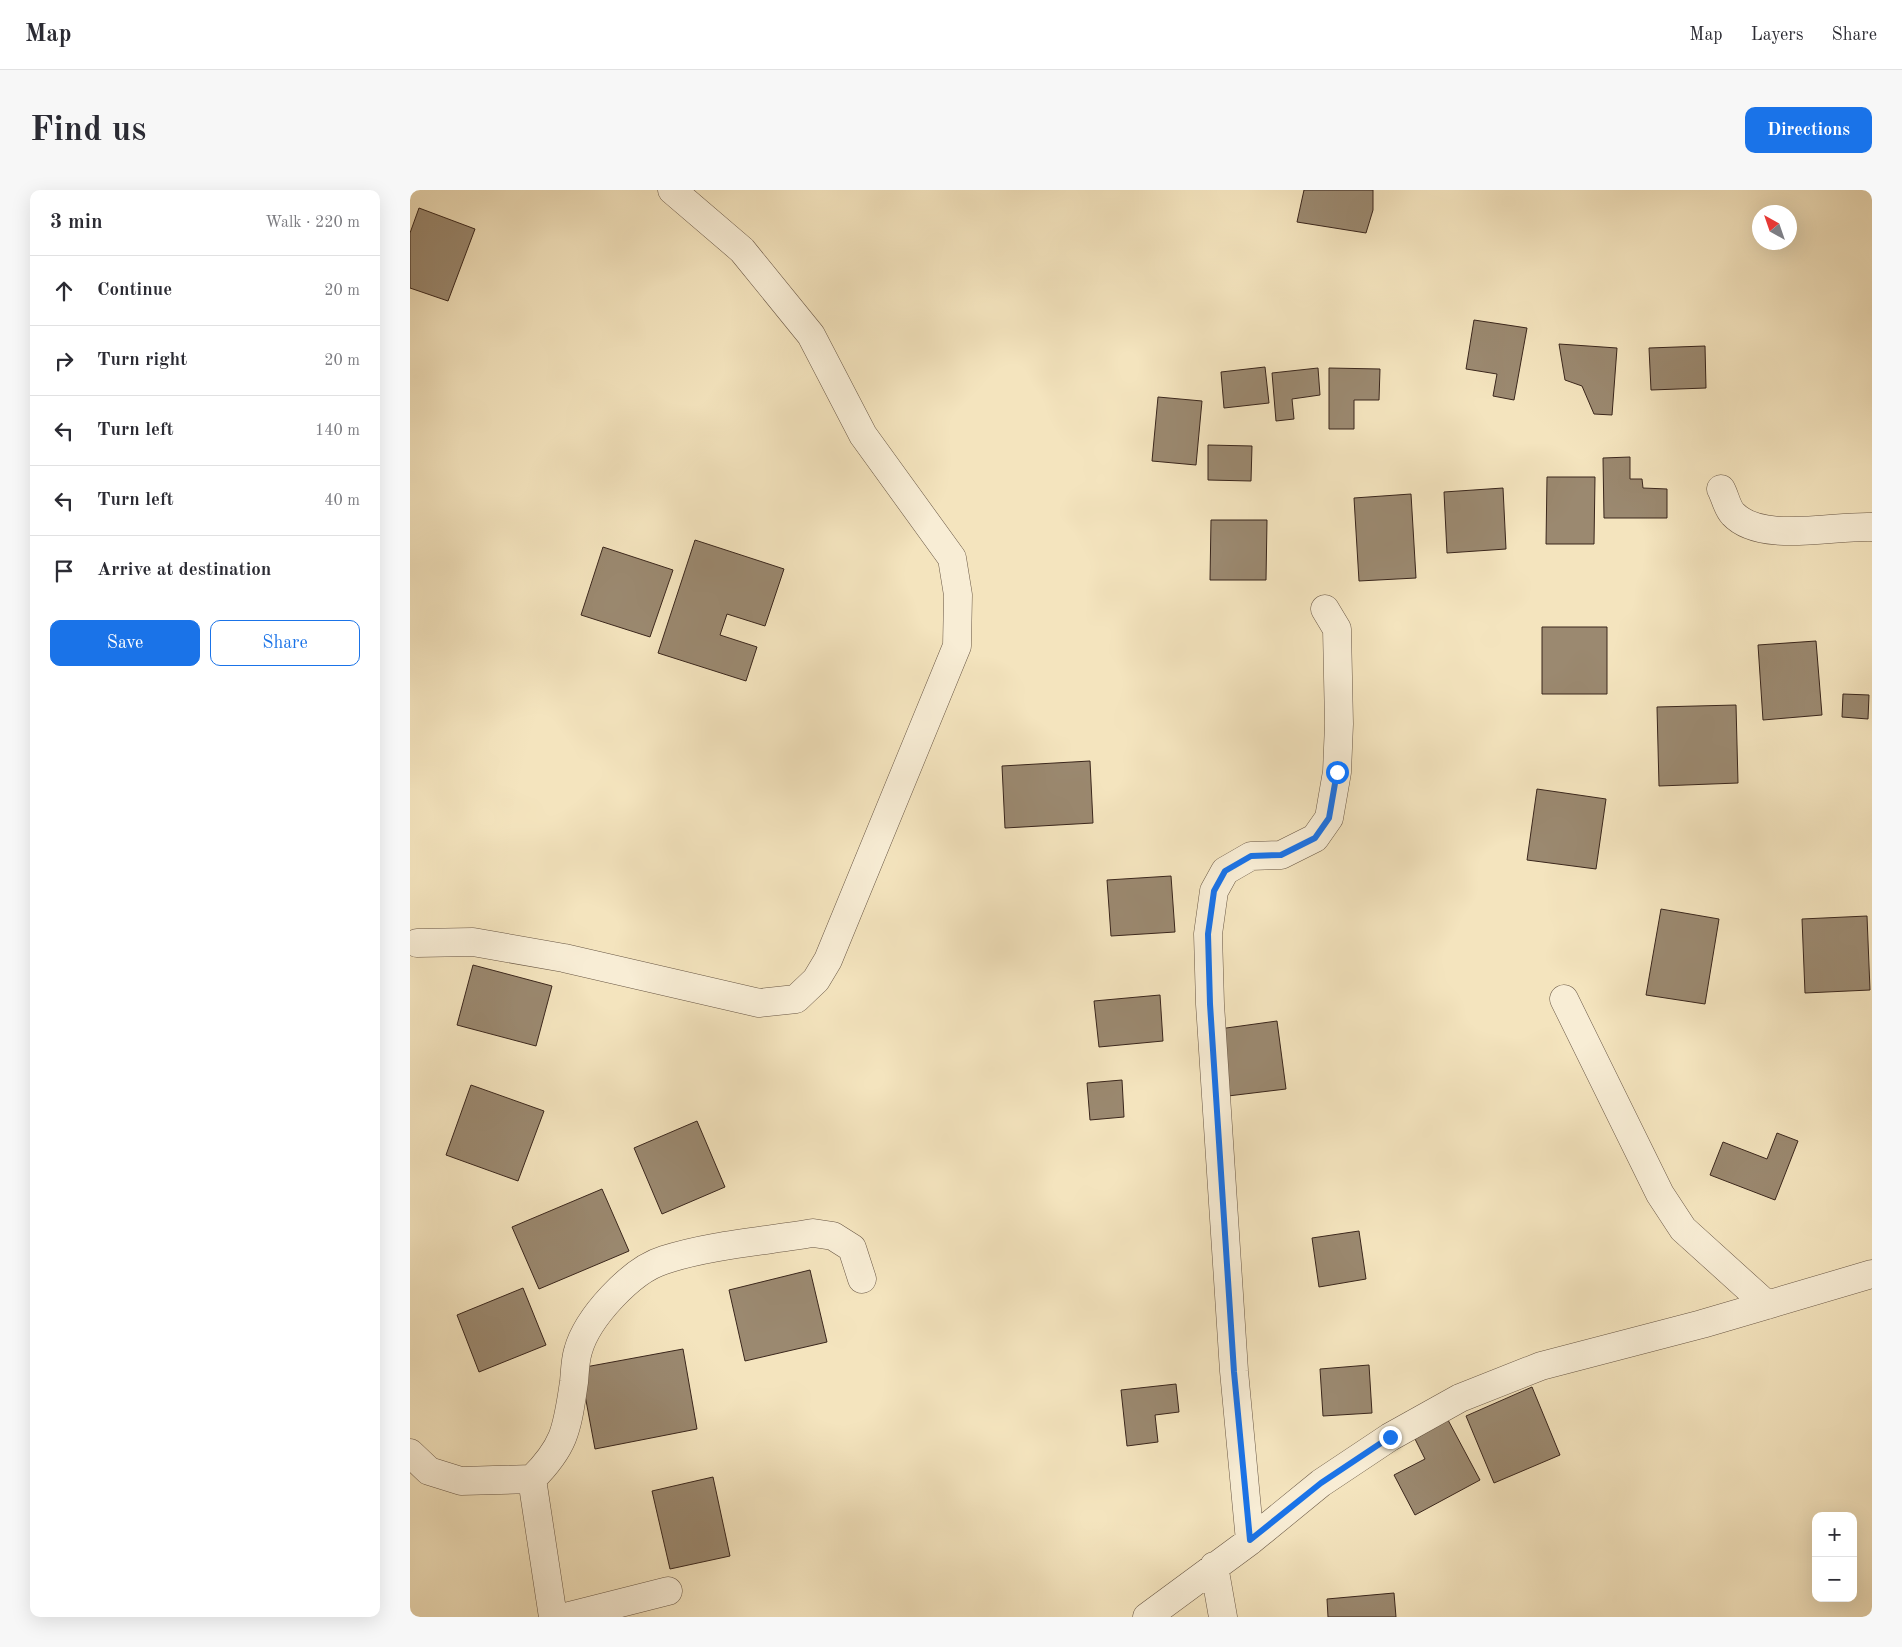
<!DOCTYPE html>
<html lang="en">
<head>
<meta charset="utf-8">
<style>
	:root { --surface:#fff; --page:#f7f7f7; --text:#2b2b33; --muted:#7c7c81; --line:#e1e1e2; --accent:#1a73e8 }
	body { margin:0; font-family:"Old Standard TT",serif; background:var(--page); color:var(--text) }
	.controls { position:absolute; right:15px; bottom:15px; display:grid; overflow:hidden; border-radius:10px; box-shadow:0 5px 20px #0002 }
	.controls button { width:45px; height:45px; display:grid; place-items:center; padding:0; border:0; border-bottom:1px solid var(--line); background:var(--surface); color:var(--text); font:25px sans-serif }
	.compass { position:absolute; left:1342px; top:15px; width:45px; height:45px; border-radius:50%; background:var(--surface); box-shadow:0 5px 20px #0002; rotate:320deg }
	.stop { position:absolute; width:15px; height:15px; margin:-11px; border:4px solid #1a73e8; border-radius:50%; background:#fff }
	.stop.end { background:#1a73e8; border-color:#fff; box-shadow:0 1px 5px #0008 }
	.list { margin:0; padding:0; list-style:none }
	h2 { display:flex; justify-content:space-between; align-items:center; height:65px; margin:0; padding:0 20px; font-size:21px }
	h2 small { font-size:16px; font-weight:400; color:var(--muted) }
	.list li { display:grid; grid-template-columns:32px 1fr auto; gap:15px; align-items:center; box-sizing:border-box; height:70px; padding:0 20px; border-top:1px solid var(--line) }
	.list b { display:block; font-size:19px; white-space:nowrap }
	.list em { font-size:16px; font-style:normal; color:var(--muted) }
	.actions { display:flex; gap:10px; padding:15px 20px }
	.actions a { flex:1; padding:11px 0; border:1px solid var(--accent); border-radius:10px; text-align:center; font-size:18px; color:var(--accent) }
	.actions .main { background:var(--accent); color:#fff }
	.icon { flex:none; width:28px; height:28px; fill:none; stroke:currentColor; stroke-width:2; stroke-linecap:round; stroke-linejoin:round }
	.map { position:relative; flex:none; width:1462px; height:1427px; overflow:hidden; border-radius:10px }
	header { display:flex; align-items:center; gap:30px; box-sizing:border-box; height:70px; padding:0 25px; background:var(--surface); border-bottom:1px solid var(--line) }
	header strong { font-size:24px }
	nav { display:flex; gap:28px; margin-inline-start:auto; font-size:18px }
	.intro { display:flex; align-items:center; justify-content:space-between; box-sizing:border-box; height:120px; padding:0 30px }
	h1 { margin:0; font-size:35px }
	.button { padding:12px 22px; border-radius:10px; background:var(--accent); color:#fff; font-size:18px; font-weight:700 }
	main { display:flex; gap:30px; padding:0 30px }
	aside { flex:1; background:var(--surface); border-radius:10px; box-shadow:0 5px 20px #0002 }
	.map>svg:first-child { display:block }
</style>
</head>
<body>
<header>
<strong>Map</strong>
<nav><a>Map</a><a>Layers</a><a>Share</a></nav>
</header>
<div class="intro"><h1>Find us</h1><a class="button">Directions</a></div>
<main>
<aside>
<h2>3 min<small>Walk · 220 m</small></h2>
<ul class="list">
<li><svg class="icon" aria-label="ahead" viewBox="0 0 24 24"><path d="M12 20V5M6 11l6-6 6 6"/></svg><div><b>Continue</b></div><em>20 m</em></li>
<li><svg class="icon" aria-label="right" viewBox="0 0 24 24"><path d="M7 20v-9h11M14 6l5 5-5 5"/></svg><div><b>Turn right</b></div><em>20 m</em></li>
<li><svg class="icon" aria-label="left" viewBox="0 0 24 24"><path d="M17 20v-9H6M10 6l-5 5 5 5"/></svg><div><b>Turn left</b></div><em>140 m</em></li>
<li><svg class="icon" aria-label="left" viewBox="0 0 24 24"><path d="M17 20v-9H6M10 6l-5 5 5 5"/></svg><div><b>Turn left</b></div><em>40 m</em></li>
<li><svg class="icon" aria-label="arrive" viewBox="0 0 24 24"><path d="M6 21V4h12l-3 4 3 4H6"/></svg><div><b>Arrive at destination</b></div></li>
</ul>
<div class="actions"><a class="main">Save</a><a>Share</a></div>
</aside>
<div class="map">
<svg width="1462" height="1427" viewBox="0 0 1462 1427">
	<rect width="100%" height="100%" fill="#f4e4be"/>
	<filter id="stains"><feTurbulence type="fractalNoise" baseFrequency=".004" numOctaves="4"/><feColorMatrix values="0 0 0 0 .2 0 0 0 0 .09 0 0 0 0 .02 0 0 0 .5 -.17"/></filter>
	<radialGradient id="worn" r=".72"><stop offset=".6" stop-color="#630" stop-opacity="0"/><stop offset="1" stop-color="#630" stop-opacity=".3"/></radialGradient>
	<path fill="#9b8970" stroke="#3a261c" d="M894,0H963V20L956,43L887,32Z
		M9,18L65,39L38,111L0,98V43Z
		M1064,130L1117,138L1104,210L1083,206L1087,184L1056,179Z
		M1149,154L1207,158L1202,225L1184,224L1172,196L1155,190Z
		M1295,156L1296,198L1241,200L1239,158Z
		M855,177L859,213L814,218L811,182Z
		M908,178L910,205L882,209L884,229L866,231L862,183Z
		M919,178L970,179L969,210H944V239H919Z
		M748,207L792,211L786,275L742,271Z
		M798,255L842,256L841,291L798,290Z
		M1220,267V289H1232L1233,298L1257,299V328H1194L1193,268Z
		M1137,287H1185L1184,354H1136Z
		M1093,298L1096,359L1037,363L1034,302Z
		M1001,304L1006,388L949,391L944,308Z
		M801,330H857L856,390H800Z
		M285,350L374,379L355,436L317,424L310,445L347,457L336,491L248,463Z
		M193,357L263,380L240,447L171,425Z
		M1132,437H1197V504H1132Z
		M1406,451L1412,525L1353,530L1348,455Z
		M1433,504L1459,505L1458,529L1432,527Z
		M1326,515L1328,593L1249,596L1247,517Z
		M680,571L683,633L595,638L592,576Z
		M1127,599L1196,609L1186,679L1117,670Z
		M761,686L765,742L701,746L697,690Z
		M1251,719L1309,729L1295,814L1236,805Z
		M1457,726L1460,800L1395,803L1392,729Z
		M63,775L142,796L126,856L47,835Z
		M750,805L753,851L689,857L684,811Z
		M867,831L876,899L818,906L809,839Z
		M712,890L714,927L680,930L677,893Z
		M61,895L134,921L108,991L36,965Z
		M287,931L315,997L252,1024L224,958Z
		M1367,943L1388,951L1365,1010L1300,985L1313,952L1357,969Z
		M192,999L219,1061L129,1099L102,1037Z
		M949,1041L956,1089L909,1097L902,1048Z
		M400,1080L417,1152L335,1171L319,1100Z
		M113,1098L136,1155L69,1182L47,1125Z
		M273,1159L287,1239L185,1259L170,1178Z
		M959,1175L962,1223L913,1226L910,1179Z
		M766,1194L769,1222L745,1225L748,1252L717,1256L711,1200Z
		M1122,1197L1150,1265L1084,1293L1056,1226Z
		M1038,1230L1070,1290L1005,1325L984,1285L1015,1269L1005,1249Z
		M303,1287L320,1366L260,1379L242,1301Z
		M984,1403L986,1427H918L917,1409Z"/>
	<g fill="none" stroke-linecap="round" stroke-linejoin="round">
		<g stroke="#685644" stroke-width="29">
			<path id="minor" d="M1311,299C1315,306 1317,318 1323,324C1351,354 1425,335 1462,337
				M7,753L63,752L154,768L349,813L386,809L406,790L418,770L547,456L548,405L542,368L453,245L401,145L332,60L262,0
				M1154,809L1250,1004L1273,1039L1357,1115
				M0,1263L19,1281L51,1291L122,1289C156,1255 157,1238 164,1192C165,1182 165,1171 168,1161C177,1128 221,1080 254,1070C300,1055 355,1051 403,1043L423,1046L442,1058L452,1089
				M122,1289L143,1427
				M840,1351L824,1181L800,814L798,744L804,701L815,681L841,666L871,665L905,648L919,628L927,582L929,534L927,439L915,419
				M804,1376L813,1427
				M155,1427L258,1401
				M737,1427L840,1351L911,1293L980,1247L1050,1208L1131,1176L1292,1134L1462,1084"/>
		</g>
		<use href="#minor" stroke="#f8edd5" stroke-width="28"/>
	</g>
	<g fill="none" stroke-linecap="round" stroke-linejoin="round">
		<path stroke="#1a73e8" stroke-width="6" d="M927,582L919,628L905,648L871,665L841,666L815,681L804,701L798,744L800,814L824,1182L840,1350L911,1293L980,1247"/>
	</g>
	<rect width="100%" height="100%" filter="url(#stains)"/>
	<rect width="100%" height="100%" fill="url(#worn)"/>
</svg>
<div class="controls">
<button>+</button>
<button>−</button>
</div>
<svg class="compass" viewBox="-18 -18 36 36"><path d="M0-13l5 13h-10z" fill="#e53935"/><path d="M0 13l5-13h-10z" fill="#7c7c81"/></svg>
<div class="stop" style="left:927px;top:582px"></div>
<div class="stop end" style="left:980px;top:1247px"></div>
</div>
</main>
</body>
</html>
